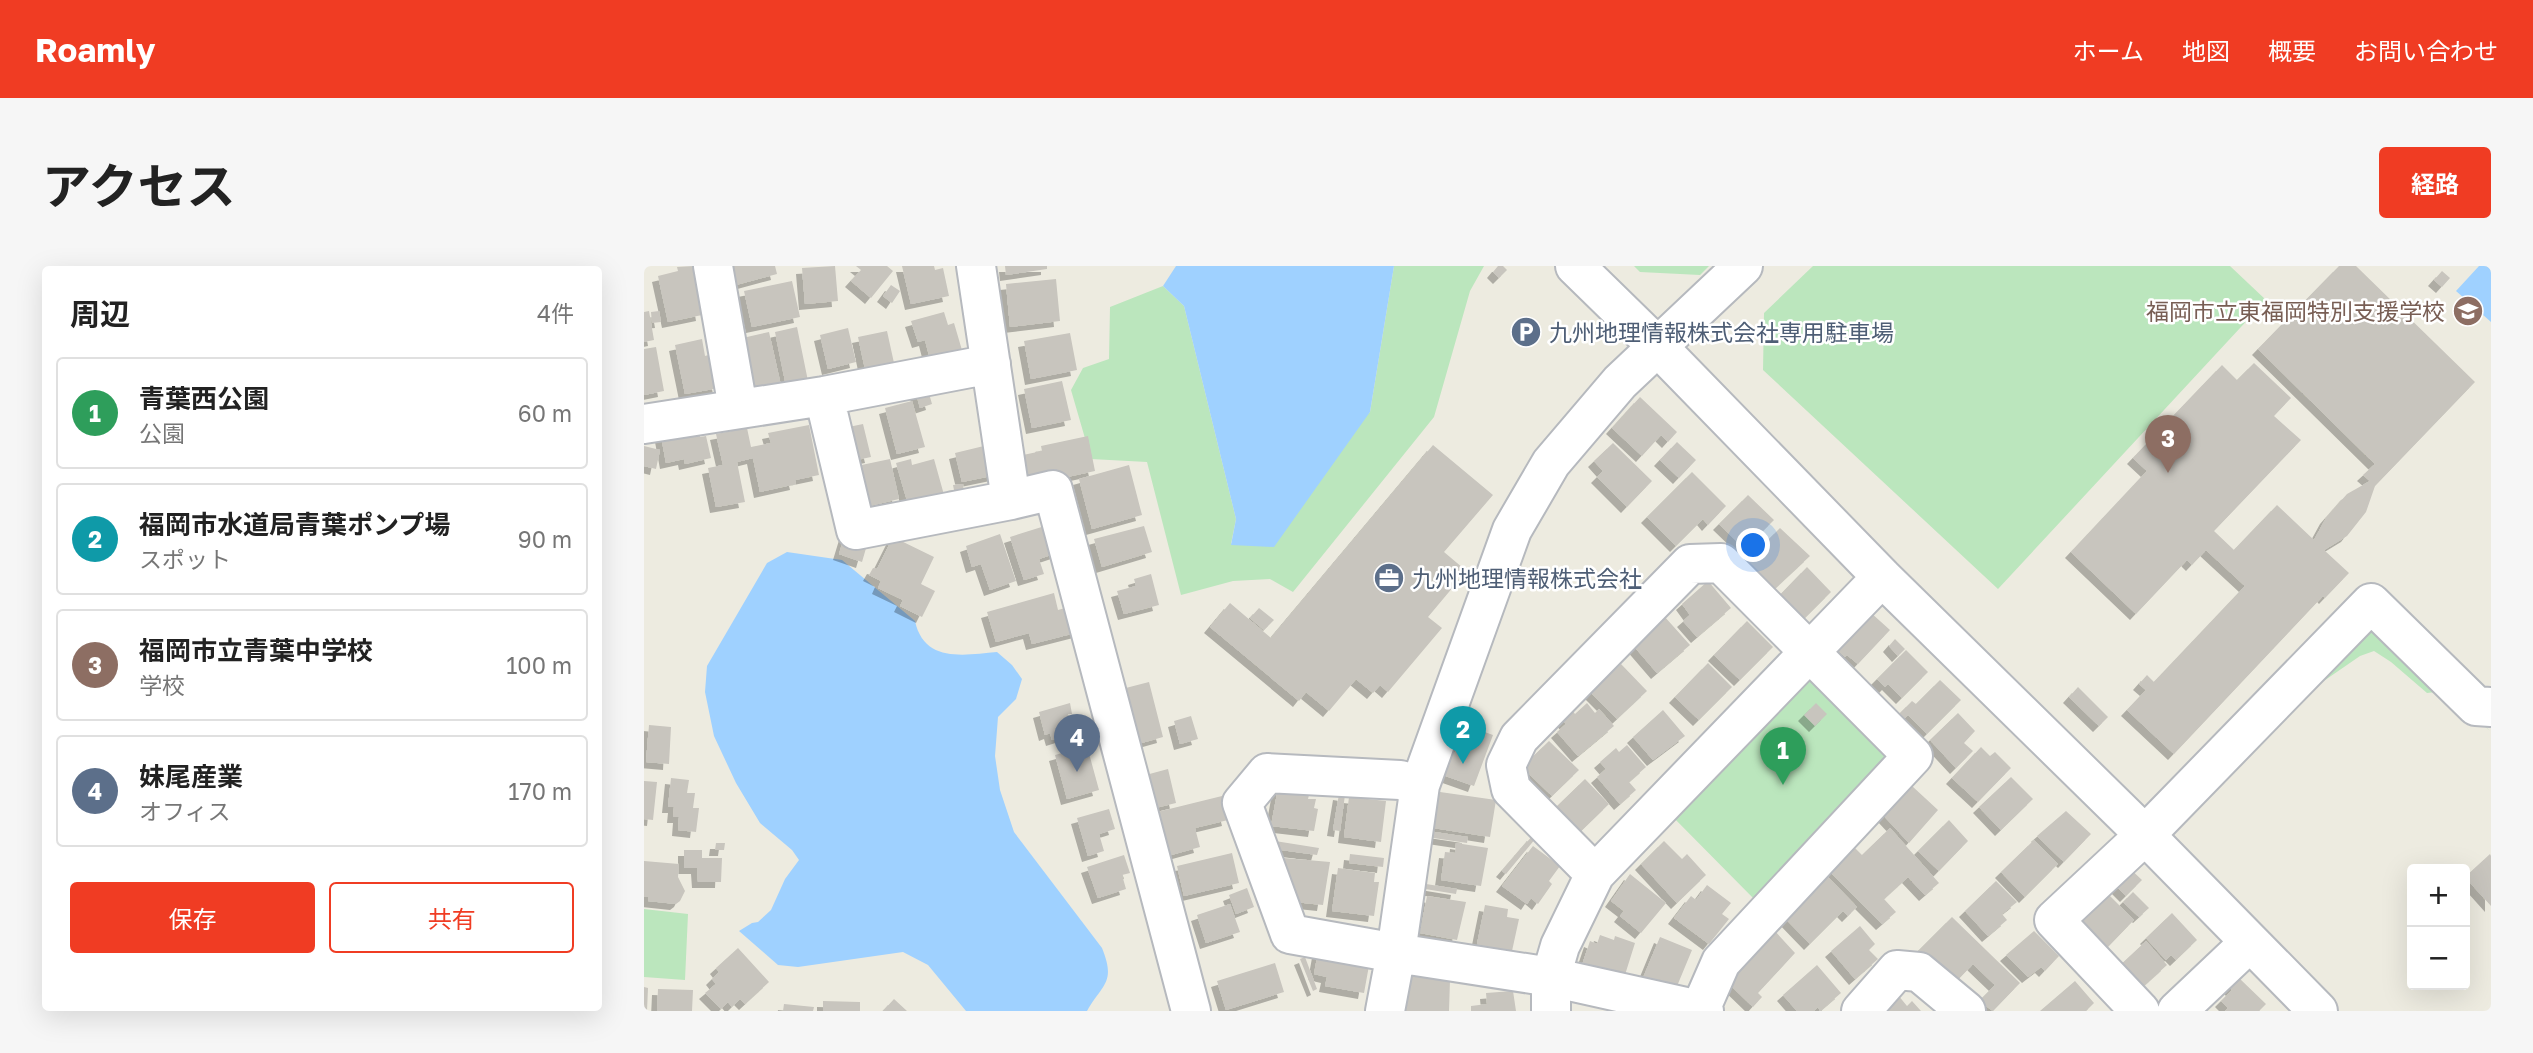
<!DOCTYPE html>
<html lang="ja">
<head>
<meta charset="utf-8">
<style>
	:root { --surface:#fff; --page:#f6f6f6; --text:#222; --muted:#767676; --line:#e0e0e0; --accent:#f03c23 }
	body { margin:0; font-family:"Golos Text","Noto Sans JP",sans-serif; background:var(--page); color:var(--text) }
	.controls { position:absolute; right:21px; bottom:21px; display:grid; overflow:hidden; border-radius:7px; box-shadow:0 7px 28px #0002 }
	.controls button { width:63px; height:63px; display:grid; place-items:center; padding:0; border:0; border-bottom:2px solid var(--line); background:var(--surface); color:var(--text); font:35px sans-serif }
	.you { position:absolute; left:1110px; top:280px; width:24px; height:24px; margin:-18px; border:5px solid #fff; border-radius:50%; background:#1a73e8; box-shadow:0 0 0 10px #1a73e833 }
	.badge { display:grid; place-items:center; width:46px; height:46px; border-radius:50%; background:var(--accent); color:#fff; font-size:23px; font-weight:700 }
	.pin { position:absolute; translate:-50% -58px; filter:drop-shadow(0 2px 4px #0008) }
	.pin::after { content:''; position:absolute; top:37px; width:24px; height:21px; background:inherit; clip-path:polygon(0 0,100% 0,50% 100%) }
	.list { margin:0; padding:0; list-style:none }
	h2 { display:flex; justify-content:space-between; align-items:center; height:91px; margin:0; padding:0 28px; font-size:30px }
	h2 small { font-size:23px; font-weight:400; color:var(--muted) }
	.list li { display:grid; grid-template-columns:46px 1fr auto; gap:21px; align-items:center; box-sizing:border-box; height:112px; margin:0 14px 14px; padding:0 14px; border:2px solid var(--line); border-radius:7px }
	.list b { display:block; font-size:26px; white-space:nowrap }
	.list p { margin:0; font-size:23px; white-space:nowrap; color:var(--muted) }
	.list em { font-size:23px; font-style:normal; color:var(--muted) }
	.actions { display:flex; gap:14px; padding:21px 28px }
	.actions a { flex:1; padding:16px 0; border:2px solid var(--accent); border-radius:7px; text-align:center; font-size:24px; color:var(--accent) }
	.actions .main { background:var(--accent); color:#fff }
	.map { position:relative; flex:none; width:1847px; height:745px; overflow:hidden; border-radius:7px }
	header { display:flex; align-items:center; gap:42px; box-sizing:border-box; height:98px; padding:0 35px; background:var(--accent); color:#fff }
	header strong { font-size:33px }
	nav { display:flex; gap:38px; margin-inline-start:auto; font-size:24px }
	.intro { display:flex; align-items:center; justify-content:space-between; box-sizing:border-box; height:168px; padding:0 42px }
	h1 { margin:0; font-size:49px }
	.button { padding:18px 32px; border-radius:7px; background:var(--accent); color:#fff; font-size:24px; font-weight:700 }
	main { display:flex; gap:42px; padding:0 42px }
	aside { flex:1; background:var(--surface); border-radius:7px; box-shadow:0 7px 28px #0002 }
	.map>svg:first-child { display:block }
</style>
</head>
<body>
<header>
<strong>Roamly</strong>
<nav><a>ホーム</a><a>地図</a><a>概要</a><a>お問い合わせ</a></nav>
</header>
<div class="intro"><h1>アクセス</h1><a class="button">経路</a></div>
<main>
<aside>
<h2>周辺<small>4件</small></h2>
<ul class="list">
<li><span class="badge" style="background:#2e9e5b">1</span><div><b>青葉西公園</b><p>公園</p></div><em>60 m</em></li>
<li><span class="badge" style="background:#0f9aa8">2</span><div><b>福岡市水道局青葉ポンプ場</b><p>スポット</p></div><em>90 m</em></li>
<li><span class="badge" style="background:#8d6e63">3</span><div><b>福岡市立青葉中学校</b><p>学校</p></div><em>100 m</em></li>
<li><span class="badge" style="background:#5c6f8a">4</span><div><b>妹尾産業</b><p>オフィス</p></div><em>170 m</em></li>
</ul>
<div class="actions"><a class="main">保存</a><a>共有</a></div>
</aside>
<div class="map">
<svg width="1847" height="745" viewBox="0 0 1847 745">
	<defs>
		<filter id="shadow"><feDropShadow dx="-6" dy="6" stdDeviation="0" flood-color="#0004"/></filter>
	</defs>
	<rect width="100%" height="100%" fill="#edebe0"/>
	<path fill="#bbe6bd" d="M750,0H840L826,25L790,151L649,326L626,313L589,315L537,329L503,196L447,193L427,124L439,102L465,93L466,41L519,20L540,40L592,253L587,278L726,146Z
		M990,0H1065L1056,9L996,6Z
		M1169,0H1586L1622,34L1354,323L1119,104L1120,47Z
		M1729,347L1846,465L1801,425L1783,427L1747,396L1730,385L1716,390L1639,443Z
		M1165,403L1255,492L1112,635L1023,545Z
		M0,643L44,648L41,714L0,711Z"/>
	<path fill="#9fd1ff" d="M532,0H750L726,146L630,281L587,279L592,253L540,40L519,20Z
		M1835,0H1843L1847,4V56L1812,25Z
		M143,286L198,294L271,355C280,397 320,389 353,386L368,399L378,413L372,433L354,451L351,490L356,524L370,566L458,682C472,717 459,717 443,745H322L284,699L259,686L154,701L134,699L95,665L108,657L114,656L127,644L141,613L155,594L148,584L116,557L92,517L70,470L61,426L63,400L123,297Z"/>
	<path fill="#c8c5be" filter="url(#shadow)" d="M50,0L58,49L24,56L14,10L34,5L33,1Z
		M87,0H131L133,8L92,19Z
		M191,0L194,35L161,38L158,2Z
		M212,0H243L249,5L227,32L207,15L217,4Z
		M258,0H290L291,4L299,2L305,30L267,38Z
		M361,0H403V3L362,9Z
		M854,0H859L863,4L855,12L849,6Z
		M1695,0H1712L1831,116L1731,220L1722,246L1703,270L1680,284L1705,307L1681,332L1679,330L1530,488L1483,444L1502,424L1495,418L1503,409L1510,416L1601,320L1562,284L1548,299L1543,294L1492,348L1427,286L1503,205L1489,192L1578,99L1593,114L1610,97L1647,132L1630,150L1657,174L1570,265L1590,284L1633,239L1670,274L1682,252L1703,228L1726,215L1719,209L1731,198L1614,83Z
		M1798,5L1806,12L1798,21L1790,14Z
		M412,13L416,55L366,61L362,18Z
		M148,15L156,51L108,61L100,25Z
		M247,19L256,25L248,37L239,30Z
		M5,45L10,74L0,76V46Z
		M15,45L17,56L8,57L7,46Z
		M300,46L304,59L310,57L320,91L288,101L281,74L274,76L267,55Z
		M153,61L165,120L143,125L131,66Z
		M204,62L212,96L184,103L176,69Z
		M243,65L250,97L221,103L214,71Z
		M125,66L140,133L106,126L94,73Z
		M426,67L433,104L387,113L380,75Z
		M58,73L61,90L68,88L75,122L41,128L31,79Z
		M12,81L20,125L0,129V83Z
		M418,115L427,154L388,162L380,123Z
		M284,124L288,138L276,142L272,127Z
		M996,131L1033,166L1024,176L1017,169L998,190L968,162Z
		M268,135L281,181L253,188L241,142Z
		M219,158L227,191L203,196L195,163Z
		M165,159L175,209L151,214L152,218L116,226L109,192L93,196L101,236L72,241L64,202L79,199L72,168L103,162L107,181L127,177L124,167Z
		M54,162L56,171L62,170L67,192L41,198L40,193L22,197L17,170Z
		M444,170L451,205L386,219L379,189L398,185L397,180Z
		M1033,176L1052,194L1035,212L1016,194Z
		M969,177L1008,215L983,241L953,211L959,205L950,195Z
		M344,179L352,209L318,216L311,187Z
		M789,179L849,229L800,286L819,302L811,311L815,314L784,351L798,362L744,426L736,419L729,427L712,413L685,445L662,426L655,435L566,361L586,337L627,372Z
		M0,180L16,184L12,203L0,200Z
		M246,193L255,233L217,242L208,201Z
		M267,193L268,199L290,193L302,236L266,245L252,197Z
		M485,199L498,249L448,263L435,213Z
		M1048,206L1082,240L1064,259L1059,253L1032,280L1003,251Z
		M319,218L320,228L311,229L309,219Z
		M1104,229L1130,254L1101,283L1075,258Z
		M404,259L413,287L395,293L400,308L380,314L366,271Z
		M500,260L508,286L458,301L450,273Z
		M1136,262L1166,290L1123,330L1095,303Z
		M202,265L225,272L218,296L195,288Z
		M356,268L372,315L346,324L337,298L328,301L322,280Z
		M249,271L290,291L277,318L291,325L278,351L256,340L259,334L234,322L237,315L225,309L229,302L233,303Z
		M1163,301L1187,326L1159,354L1135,330Z
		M507,308L515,339L480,348L473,325L492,320L490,313Z
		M1064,315L1087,342L1053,371L1039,355L1046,349L1038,338Z
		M410,327L414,344L432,339L439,365L388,378L385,367L352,376L343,346Z
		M615,342L630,354L620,364L606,352Z
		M1226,346L1246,364L1214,398L1203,389L1201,391L1187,378Z
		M1020,350L1046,379L1013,407L988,378Z
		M1103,355L1129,381L1096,414L1070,389Z
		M1251,373L1261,383L1254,390L1245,380Z
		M1262,384L1284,406L1258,432L1244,418L1241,421L1233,413Z
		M1064,397L1088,421L1055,454L1031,431Z
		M977,398L1003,425L973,453L947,427Z
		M1296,414L1317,434L1283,468L1264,449L1261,452L1256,447L1268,435L1272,438Z
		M505,416L519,471L494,478L474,424Z
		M1434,421L1464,451L1455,460L1425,431Z
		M426,437L428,448H424L430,467L408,474L406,467L401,469L395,446Z
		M943,437L951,447L955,443L970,460L934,490L913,466L922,458L915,449L926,441L931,448Z
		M1172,437L1183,448L1171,460L1160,449Z
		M1019,444L1041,470L1009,494L989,471Z
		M1314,447L1331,465L1320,477L1329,485L1312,502L1286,474Z
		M547,450L554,473L536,478L530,455Z
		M5,459L27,461L25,498L2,496Z
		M821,459L849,469L830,520L796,508L804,485L811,487Z
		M905,475L935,504L908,530L878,501Z
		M983,479L1002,501L985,516L992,524L976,538L953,511L962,503L956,496L972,482L975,486Z
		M443,480L455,524L423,533L411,489Z
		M1337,481L1346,490L1351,486L1367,502L1334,536L1308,512Z
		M524,503L532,537L507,543L498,510Z
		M1367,511L1389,533L1357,564L1335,541Z
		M27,512L45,514L43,527H51L49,542H55L52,566L34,564L35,551H29L30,541H24Z
		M941,513L965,538L934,568L910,543Z
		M0,515L13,516L9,554L0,553Z
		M1268,520L1294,544L1265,577L1240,550Z
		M634,522L666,525L664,533H672L670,542L674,543L670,565L627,560Z
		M789,525L852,534L846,571L783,561Z
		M695,528L701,529L696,565L689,564Z
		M578,530L584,554L551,562L556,581L520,591L509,547Z
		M705,531L742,535L737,576L700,571Z
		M465,543L471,563L455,568L460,585L444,590L433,552Z
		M1422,545L1447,568L1420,596L1393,570Z
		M1305,554L1324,575L1295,605L1274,585Z
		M1246,562L1295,617L1281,629L1264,611L1240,633L1252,646L1238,658L1180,600L1206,577L1218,589Z
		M784,565L824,571L823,577L783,571Z
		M889,569L892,572L862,608L858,605Z
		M1390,574L1414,598L1381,631L1357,606Z
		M631,575L675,582L673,589L630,583Z
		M1020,575L1038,593L1043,588L1062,609L1033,637L997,598Z
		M72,577H81L80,584H71Z
		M812,577L844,582L837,620L797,614L801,586L811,587Z
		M889,580L916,600L905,615L908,618L894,638L887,632L883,638L858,620Z
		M40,584H58V592H78L77,616H54L53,602H40Z
		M588,587L595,617L540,630L533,600Z
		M706,588L740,592L739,601L705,597Z
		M1846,588L1847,590V640L1821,611Z
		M480,589L486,607L478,609L482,623L454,632L443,601Z
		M640,592L686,596L679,639L641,635L637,609Z
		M0,595L35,598L34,611L41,625L36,635L32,638L4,635V631H0Z
		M1482,599L1498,614L1482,630L1467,615Z
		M694,602L731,607L730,616H735L730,650L688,645Z
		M986,608L1022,637L997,667L976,650L980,645L967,635Z
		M1184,611L1213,641L1204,650L1199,645L1166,678L1137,648L1163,623L1167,627Z
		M1352,615L1373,636L1358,648L1363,654L1344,670L1321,645Z
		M776,617L813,623L812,628L775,622Z
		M1063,619L1087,637L1078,648L1085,653L1065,678L1030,652L1047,630L1052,634Z
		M603,622L610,641L592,648L585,629Z
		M1460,624L1490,654L1462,683L1432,652Z
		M1489,626L1505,642L1495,651L1479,636Z
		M783,630L822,636L813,674L776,667Z
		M586,638L596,666L562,677L553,649Z
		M841,639L864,643L863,651L875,653L868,685L833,678Z
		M1528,647L1553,674L1532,694L1527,689L1522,694L1502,672Z
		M1308,651L1376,717L1349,745L1335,735L1351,719L1329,698L1310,718L1275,684Z
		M1216,660L1231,678L1225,684L1234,693L1211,713L1187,685Z
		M1130,664L1151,687L1114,727L1118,731L1109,741L1080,713Z
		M1390,665L1415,690L1401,705L1397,701L1384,711L1362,689Z
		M956,669L970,674L971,670L991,677L980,712L938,699L946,675L953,678Z
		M1016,671L1048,684L1031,725L999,712Z
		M1502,675L1523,699L1493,726L1472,703Z
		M94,682L125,716L101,738L96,733L88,741L84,736L77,743L61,727L72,718L68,713L75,706L72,702Z
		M674,686L726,694L720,727L681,720L683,711L670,708Z
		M661,691L673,723L669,725L656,693Z
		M631,697L640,726L582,744L573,715Z
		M1173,699L1197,727L1176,745L1174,741L1170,745H1153L1139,729Z
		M763,704L787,705V712L806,714L805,745H758Z
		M1595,712L1622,738L1615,745H1581L1584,742L1577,735L1588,724L1586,722Z
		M1431,715L1450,737L1442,745H1396Z
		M0,721L4,722L3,745H0Z
		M14,723L49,724L48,745H13Z
		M869,725L872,745H827V740L843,738L842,727Z
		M1254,729L1263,740L1268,735L1277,745H1237Z
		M250,733L263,745H239Z
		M179,735L216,736V745H179Z
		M140,738L170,741L169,745H139Z"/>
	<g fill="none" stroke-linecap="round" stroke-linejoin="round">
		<g stroke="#b6b9be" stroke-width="42">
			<path id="minor" d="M69,0L94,142
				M332,0L367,234L409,224L547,745
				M931,0L1014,81L1238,311L1501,569L1674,745
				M180,130L212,264L367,234
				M0,158L180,130L347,98
				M776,519L756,514L623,507L598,537L646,668L752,687L907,711L1060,745
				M951,608L867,523L862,499L875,472L1046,298L1077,297L1269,490L1077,696L1056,744
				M741,745L752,687L776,519L868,264L907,197L976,116L1099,0
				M907,745V711L916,680L951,608L1238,311
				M1217,745L1253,704L1275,706L1322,745
				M1496,745L1410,654L1501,569L1727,337L1832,440L1847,441
				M1533,745L1606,676"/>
		</g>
		<use href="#minor" stroke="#fff" stroke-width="38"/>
	</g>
	<defs>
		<g id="school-disc" transform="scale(1.575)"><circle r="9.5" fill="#8d6e63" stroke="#fff"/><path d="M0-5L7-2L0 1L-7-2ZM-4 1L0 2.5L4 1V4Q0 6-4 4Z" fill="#fff"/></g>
		<g id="parking-disc" transform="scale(1.575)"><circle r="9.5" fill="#5c6f8a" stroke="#fff"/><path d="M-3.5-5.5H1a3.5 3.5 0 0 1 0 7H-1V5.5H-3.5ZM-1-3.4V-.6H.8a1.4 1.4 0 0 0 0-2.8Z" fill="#fff"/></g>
		<g id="office-disc" transform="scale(1.575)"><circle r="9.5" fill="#5c6f8a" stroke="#fff"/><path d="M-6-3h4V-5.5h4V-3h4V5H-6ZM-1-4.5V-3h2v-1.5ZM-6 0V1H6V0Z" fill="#fff"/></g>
	</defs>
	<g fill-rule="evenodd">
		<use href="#school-disc" x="1824" y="45"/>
		<use href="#parking-disc" x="882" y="66"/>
		<use href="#office-disc" x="745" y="312"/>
	</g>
	<g text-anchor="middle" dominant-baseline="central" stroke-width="5" stroke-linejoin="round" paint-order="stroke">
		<g font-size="23" fill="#785e54" stroke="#fff" text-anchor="end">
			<text x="1801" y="45">福岡市立東福岡特別支援学校</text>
		</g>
		<g font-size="23" fill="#4e5e75" stroke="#fff" text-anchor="start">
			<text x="905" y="66">九州地理情報株式会社専用駐車場</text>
			<text x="768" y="312">九州地理情報株式会社</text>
		</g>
	</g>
</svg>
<div class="controls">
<button>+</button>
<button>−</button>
</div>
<div class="you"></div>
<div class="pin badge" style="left:1139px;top:519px;background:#2e9e5b">1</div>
<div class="pin badge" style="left:819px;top:498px;background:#0f9aa8">2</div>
<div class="pin badge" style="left:1524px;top:207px;background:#8d6e63">3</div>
<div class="pin badge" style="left:433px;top:506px;background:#5c6f8a">4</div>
</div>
</main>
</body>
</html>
